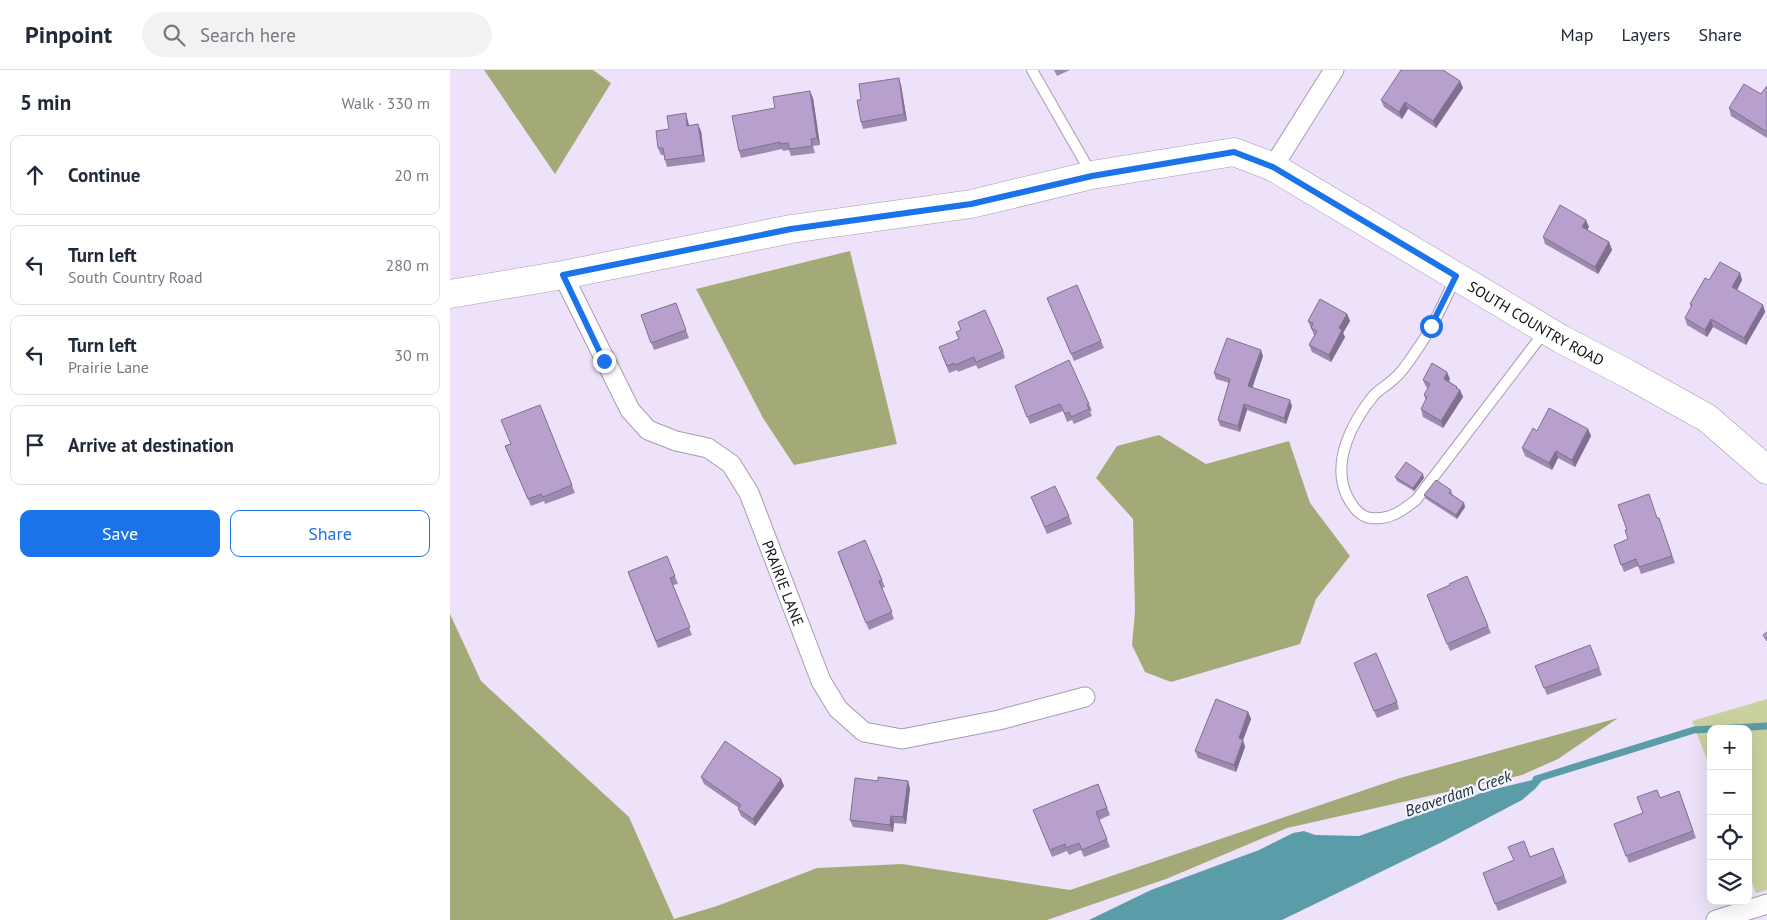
<!DOCTYPE html>
<html lang="en">
<head>
<meta charset="utf-8">
<style>
	:root { --surface:#fff; --page:#f2f2f3; --text:#1f2937; --muted:#747a83; --line:#e0e1e3; --accent:#1a73e8 }
	body { margin:0; font-family:"PT Sans",sans-serif; background:var(--page); color:var(--text) }
	.controls { position:absolute; right:15px; bottom:15px; display:grid; overflow:hidden; border-radius:10px; box-shadow:0 5px 20px #0002 }
	.controls button { width:45px; height:45px; display:grid; place-items:center; padding:0; border:0; border-bottom:1px solid var(--line); background:var(--surface); color:var(--text); font:25px sans-serif }
	.stop { position:absolute; width:15px; height:15px; margin:-11px; border:4px solid #1a73e8; border-radius:50%; background:#fff }
	.stop.end { background:#1a73e8; border-color:#fff; box-shadow:0 1px 5px #0008 }
	.list { margin:0; padding:0; list-style:none }
	h2 { display:flex; justify-content:space-between; align-items:center; height:65px; margin:0; padding:0 20px; font-size:21px }
	h2 small { font-size:16px; font-weight:400; color:var(--muted) }
	.list li { display:grid; grid-template-columns:32px 1fr auto; gap:15px; align-items:center; box-sizing:border-box; height:80px; margin:0 10px 10px; padding:0 10px; border:1px solid var(--line); border-radius:10px }
	.list b { display:block; font-size:19px; white-space:nowrap }
	.list p { margin:0; font-size:16px; white-space:nowrap; color:var(--muted) }
	.list em { font-size:16px; font-style:normal; color:var(--muted) }
	.actions { display:flex; gap:10px; padding:15px 20px }
	.actions a { flex:1; padding:11px 0; border:1px solid var(--accent); border-radius:10px; text-align:center; font-size:18px; color:var(--accent) }
	.actions .main { background:var(--accent); color:#fff }
	.icon { flex:none; width:28px; height:28px; fill:none; stroke:currentColor; stroke-width:2; stroke-linecap:round; stroke-linejoin:round }
	.map { position:relative; flex:none; width:1317px; height:850px; overflow:hidden }
	header { display:flex; align-items:center; gap:30px; box-sizing:border-box; height:70px; padding:0 25px; background:var(--surface); border-bottom:1px solid var(--line) }
	header strong { font-size:24px }
	nav { display:flex; gap:28px; margin-inline-start:auto; font-size:18px }
	.search { width:350px; height:45px; background:var(--page); display:flex; align-items:center; gap:12px; box-sizing:border-box; padding:0 18px; border-radius:28px; color:var(--muted); font-size:19px }
	main { display:flex }
	aside { flex:1; background:var(--surface) }
	.map>svg:first-child { display:block }
</style>
</head>
<body>
<header>
<strong>Pinpoint</strong>
<div class="search"><svg class="icon" aria-label="search" viewBox="0 0 24 24"><circle cx="10" cy="10" r="6"/><path d="M15 15l6 6"/></svg>Search here</div>
<nav><a>Map</a><a>Layers</a><a>Share</a></nav>
</header>
<main>
<aside>
<h2>5 min<small>Walk · 330 m</small></h2>
<ul class="list">
<li><svg class="icon" aria-label="ahead" viewBox="0 0 24 24"><path d="M12 20V5M6 11l6-6 6 6"/></svg><div><b>Continue</b></div><em>20 m</em></li>
<li><svg class="icon" aria-label="left" viewBox="0 0 24 24"><path d="M17 20v-9H6M10 6l-5 5 5 5"/></svg><div><b>Turn left</b><p>South Country Road</p></div><em>280 m</em></li>
<li><svg class="icon" aria-label="left" viewBox="0 0 24 24"><path d="M17 20v-9H6M10 6l-5 5 5 5"/></svg><div><b>Turn left</b><p>Prairie Lane</p></div><em>30 m</em></li>
<li><svg class="icon" aria-label="arrive" viewBox="0 0 24 24"><path d="M6 21V4h12l-3 4 3 4H6"/></svg><div><b>Arrive at destination</b></div></li>
</ul>
<div class="actions"><a class="main">Save</a><a>Share</a></div>
</aside>
<div class="map">
<svg width="1317" height="850" viewBox="0 0 1317 850">
	<rect width="100%" height="100%" fill="#ede2f9"/>
	<path fill="#cbd19e" d="M1317,629V820L1306,823L1298,802V659H1261V700L1242,651Z"/>
	<path fill="#a4aa77" d="M34,0H143L161,13L105,104Z
		M400,181L447,374L344,395L313,348L246,219Z
		M709,365L756,394L839,371L860,433L900,486L866,529L850,574L721,612L695,602L682,575L685,542L683,449L646,408L667,376Z
		M0,544L31,611L179,747L224,849L267,836L367,798L452,794L620,820L950,708L1168,648L1108,689L1072,705L837,758L716,809L597,850H0Z"/>
	<path fill="#5a9ca7" d="M1095,707L1085,719L1072,730L990,773L832,850H639L701,820L809,780L843,763L854,761L865,765L909,766L1037,721Z"/>
	<g fill="none" stroke-linecap="round" stroke-linejoin="round">
		<path stroke="#5a9ca7" stroke-width="7" d="M1266,659L1317,656
			M1086,709L1244,660L1261,659"/>
		<g stroke="#a69cb1" stroke-width="12">
			<path id="lane" d="M582,0L641,103
				M1006,207C994,232 982,259 966,281C960,290 953,301 945,308C939,314 930,319 924,325C902,352 881,392 897,426C902,436 910,447 921,448C940,450 952,441 966,430L1095,261"/>
		</g>
		<g stroke="#a69cb1" stroke-width="21">
			<g id="street">
				<path d="M823,97L884,0"/>
				<path id="s1" d="M113,205L180,340L198,360L226,371L258,378L281,394L299,423L371,611L388,639L414,662L452,669L549,650L635,627"/>
				<path d="M1266,850L1317,834"/>
			</g>
		</g>
		<g stroke="#a69cb1" stroke-width="29">
			<g id="secondary">
				<path id="s2" d="M0,224L113,205L341,159L521,134L642,105L784,82L823,97L1111,269L1178,304L1257,348L1317,400"/>
			</g>
		</g>
		<use href="#lane" stroke="#fff" stroke-width="10"/>
		<use href="#street" stroke="#fff" stroke-width="19"/>
		<use href="#secondary" stroke="#fff" stroke-width="28"/>
	</g>
	<path fill="#9d8ab1" d="M604,0H620L607,6Z
		M1010,11L1013,18L986,58L958,39L952,49L934,37L931,30Z
		M451,15L457,51L413,59L411,52V30Z
		M1317,17V68L1281,46L1279,38L1311,24Z
		M363,28L370,75L363,76L365,83L341,86L339,80L333,81L332,79L291,88L289,81L325,38Z
		M238,51L239,55L251,61L255,92L217,97L215,90L214,85H211L208,78L219,59Z
		M1139,157L1137,160L1159,172L1162,180L1148,204L1095,174L1093,167Z
		M1290,203L1292,210L1287,220L1313,235L1315,242L1296,275L1263,257L1257,267L1237,255L1235,248L1241,237L1240,234L1259,210Z
		M597,228L651,271L654,278L624,291Z
		M226,233L239,268L204,280L191,245Z
		M897,244L900,251L893,263L895,267L881,292L862,282L859,275L864,266V265L858,251Z
		M489,277L553,281L555,288L528,299L526,295L508,302L507,300L499,303Z
		M813,286L802,317L842,336L836,354L797,340L790,362L770,356L768,350L779,313L766,309L764,303Z
		M1000,309L999,311L1007,317L1008,319L1010,320L1013,327L993,358L973,347L971,339L976,331L974,325L978,318L976,317L973,310Z
		M565,316L639,334L642,341H640L642,346L624,354L622,350L617,352L613,341L580,354Z
		M90,335L125,423L95,434L94,431L81,436L55,376L60,374Z
		M1138,359L1141,366L1125,397L1108,388L1102,400L1075,386L1072,378L1087,361Z
		M945,407L974,408L964,421L947,411Z
		M1001,420L1002,423V424L1014,433L1015,437L1007,449L976,429L974,425Z
		M581,427L619,446L622,454L597,464Z
		M1207,448H1209L1225,493L1191,504L1188,496L1174,502L1164,475L1178,469Z
		M217,486L228,514L223,515L242,565L208,578L178,502Z
		M390,489L432,510L435,517L432,518L444,549L419,560Z
		M1000,515L1038,556L1041,563L1000,581L977,525Z
		M1140,575L1152,605L1097,625L1085,596Z
		M904,593L947,632L949,639L927,648Z
		M798,642L801,649L793,670L795,677L786,702L748,688L745,681Z
		M251,707L331,709L334,716L305,756L291,746L288,739L289,738L254,714Z
		M428,711L460,718L456,754L444,753L443,762L403,757L400,750Z
		M648,714L660,745L649,750L660,777L634,787L631,780L619,785L617,781L602,787L586,747Z
		M1229,721L1246,768L1179,793L1164,754L1193,743L1210,728Z
		M1103,778L1117,813L1048,841L1033,803L1080,787Z"/>
	<path fill="#807090" d="M449,8L451,15L457,51L454,44Z
		M1010,11L1013,18L986,58L983,51Z
		M360,21L363,28L370,75L367,68Z
		M955,32L958,39L952,49L949,42Z
		M236,43L238,51L240,63L237,56Z
		M248,54L251,61L255,92L253,85Z
		M1136,150L1139,157L1135,164L1132,157Z
		M1159,172L1162,180L1148,204L1145,197Z
		M1290,203L1292,210L1285,224L1282,217Z
		M1313,235L1315,242L1296,275L1294,268Z
		M897,244L900,251L893,263L895,267L881,292L879,285L889,258Z
		M1261,249L1263,257L1257,267L1255,260Z
		M811,280L813,286L801,322L798,316Z
		M997,302L1000,309L996,316L994,309Z
		M1007,317L1009,322L1010,320L1013,327L993,358L991,351Z
		M840,330L842,336L836,354L834,348Z
		M794,334L797,340L790,362L788,356Z
		M1138,359L1141,366L1125,397L1122,390Z
		M1106,381L1108,388L1102,400L1099,393Z
		M973,404L974,408L964,421L963,418Z
		M1014,433L1015,437L1007,449L1006,445Z
		M798,642L801,649L793,670L795,677L786,702L784,695L789,668Z
		M331,709L334,716L305,756L303,749Z
		M458,711L460,718L456,754L453,747Z
		M441,746L444,753L443,762L440,755Z"/>
	<path fill="#b7a0ce" stroke="#807090" d="M951,0H993L1010,11L983,51L955,32L949,42L931,30Z
		M449,8L454,44L411,52L407,30H411L409,14Z
		M1294,14L1311,24L1316,17H1317V62L1279,38Z
		M360,21L367,68L361,69L362,76L339,79L338,73L330,74V72L289,81L282,46L325,38L323,27Z
		M236,43L237,56L248,54L253,85L215,90L213,78H208L206,61L219,59L217,46Z
		M1110,135L1136,150L1132,157L1159,172L1145,197L1093,167Z
		M1270,192L1290,203L1282,217L1313,235L1294,268L1261,249L1255,260L1235,248L1242,235L1240,234L1255,208L1259,210Z
		M627,215L651,271L621,284L597,228Z
		M870,229L897,244L889,258L892,260L879,285L859,275L867,261L861,258L863,253L858,251Z
		M226,233L236,260L201,273L191,245Z
		M535,240L553,281L526,292L524,287L505,295L504,293L497,296L489,277L509,269L506,262L511,260L508,252Z
		M777,268L811,280L798,316L840,330L834,348L794,334L788,356L768,350L780,309L764,303Z
		M619,290L639,334H637L639,339L621,347L619,342L615,344L610,334L577,347L565,316Z
		M982,293L997,302L994,309L1007,317L1006,318L1010,320L991,351L971,339L977,327L974,325L980,314L973,310Z
		M90,335L122,415L93,427L91,424L78,429L55,376L61,374L51,350Z
		M1099,338L1138,359L1122,390L1106,381L1099,393L1072,378L1083,358L1087,361Z
		M956,392L973,404L963,418L945,407Z
		M986,410L1001,420L999,423L1014,433L1006,445L974,425Z
		M605,416L619,446L595,457L581,427Z
		M1199,424L1207,448H1209L1222,486L1189,497L1186,489L1171,495L1164,475L1178,469L1175,460H1177L1168,435Z
		M415,470L432,510L429,511L442,542L416,553L388,482Z
		M217,486L225,506L220,508L240,557L206,571L178,502Z
		M1017,506L1038,556L997,574L977,525L1000,515L999,514Z
		M1317,562V571L1313,565Z
		M1140,575L1149,598L1094,618L1085,596Z
		M926,583L947,632L924,641L904,593Z
		M766,629L798,642L789,668L793,670L784,695L745,681Z
		M275,671L331,709L303,749L288,739L291,735L251,707Z
		M428,707L458,711L453,747L441,746L440,755L400,750L405,708L428,711Z
		M648,714L657,738L646,742L657,769L632,780L629,773L616,778L615,774L600,780L583,740Z
		M1207,720L1210,728L1229,721L1243,761L1176,786L1164,754L1193,743L1187,727Z
		M1074,771L1080,787L1103,778L1114,806L1045,834L1033,803L1064,790L1058,777Z"/>
	<g fill="none" stroke-linecap="round" stroke-linejoin="round">
		<path stroke="#1a73e8" stroke-width="6" d="M154,291L113,205L341,159L521,134L642,106L784,82L823,97L1006,206L981,256"/>
	</g>
	<g text-anchor="middle" dominant-baseline="central" stroke-width="4.5" stroke-linejoin="round" paint-order="stroke">
		<g font-size="15" fill="#120e15" stroke="#f7f2fc">
			<text stroke="none"><textPath href="#s2" startOffset="1145">SOUTH COUNTRY ROAD</textPath></text>
			<text stroke="none"><textPath href="#s1" startOffset="399">PRAIRIE LANE</textPath></text>
		</g>
		<g font-size="16" font-style="italic" fill="#0f3036" stroke="#f7f2fc">
			<text transform="translate(1008 723) rotate(-19)">Beaverdam Creek</text>
		</g>
	</g>
</svg>
<div class="controls">
<button>+</button>
<button>−</button>
<button><svg class="icon" aria-label="locate" viewBox="0 0 24 24"><circle cx="12" cy="12" r="6"/><path d="M12 2v4M12 18v4M2 12h4M18 12h4"/></svg></button>
<button><svg class="icon" aria-label="layers" viewBox="0 0 24 24"><path d="M12 4l9 5-9 5-9-5zM3 14l9 5 9-5"/></svg></button>
</div>
<div class="stop" style="left:981px;top:256px"></div>
<div class="stop end" style="left:154px;top:291px"></div>
</div>
</main>
</body>
</html>
